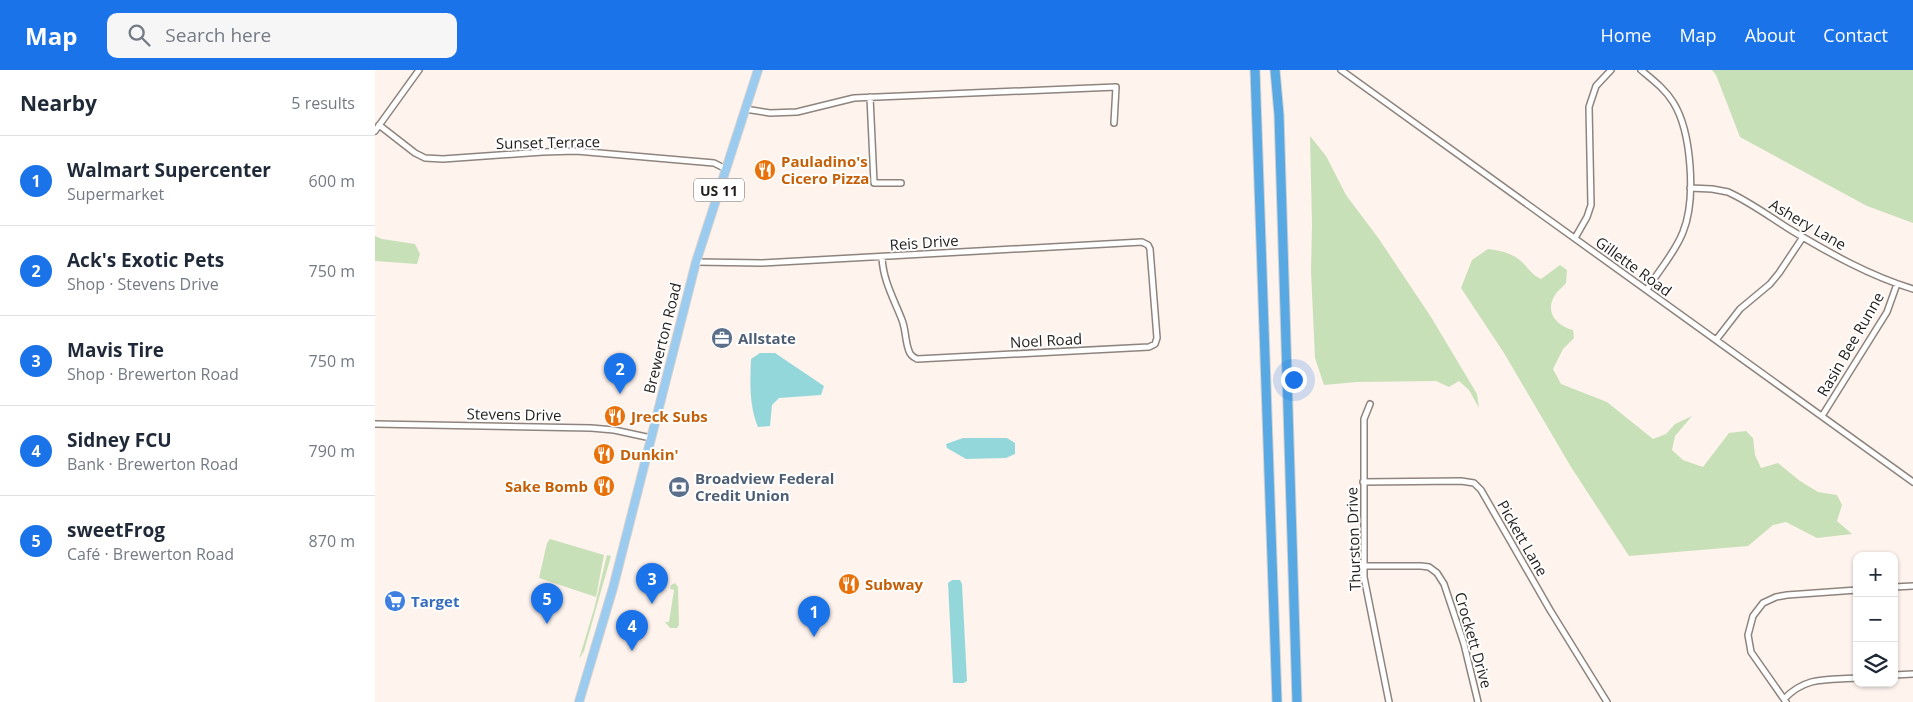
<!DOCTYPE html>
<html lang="en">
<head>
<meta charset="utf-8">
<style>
	:root { --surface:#fff; --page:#f6f6f7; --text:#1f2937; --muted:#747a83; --line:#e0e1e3; --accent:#1a73e8 }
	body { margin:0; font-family:"Open Sans",sans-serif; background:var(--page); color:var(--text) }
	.controls { position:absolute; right:15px; bottom:15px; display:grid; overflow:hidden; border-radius:10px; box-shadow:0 1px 4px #0004 }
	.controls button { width:45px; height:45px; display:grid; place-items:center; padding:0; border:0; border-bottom:1px solid var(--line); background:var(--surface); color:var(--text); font:25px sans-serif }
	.you { position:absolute; left:918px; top:309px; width:18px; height:18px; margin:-12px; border:4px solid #fff; border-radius:50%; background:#1a73e8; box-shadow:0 0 0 8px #1a73e833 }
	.badge { display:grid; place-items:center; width:32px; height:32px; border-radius:50%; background:var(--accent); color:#fff; font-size:16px; font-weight:700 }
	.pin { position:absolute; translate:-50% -41px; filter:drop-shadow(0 1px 2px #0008) }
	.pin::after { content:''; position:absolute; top:26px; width:18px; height:15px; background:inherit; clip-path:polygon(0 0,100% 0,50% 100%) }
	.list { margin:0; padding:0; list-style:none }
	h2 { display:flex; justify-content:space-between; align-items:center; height:65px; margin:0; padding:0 20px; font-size:21px }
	h2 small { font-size:16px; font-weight:400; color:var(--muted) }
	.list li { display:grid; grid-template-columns:32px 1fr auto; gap:15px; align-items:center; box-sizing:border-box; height:90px; padding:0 20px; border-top:1px solid var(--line) }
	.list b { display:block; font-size:19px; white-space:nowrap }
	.list p { margin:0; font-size:16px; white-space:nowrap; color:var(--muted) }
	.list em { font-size:16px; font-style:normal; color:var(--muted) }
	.icon { flex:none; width:28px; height:28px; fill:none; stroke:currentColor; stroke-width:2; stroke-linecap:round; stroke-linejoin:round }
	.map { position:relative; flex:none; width:1538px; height:632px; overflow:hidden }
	header { display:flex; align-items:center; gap:30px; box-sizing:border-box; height:70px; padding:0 25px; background:var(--accent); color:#fff }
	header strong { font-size:24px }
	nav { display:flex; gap:28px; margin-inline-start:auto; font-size:18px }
	.search { width:350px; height:45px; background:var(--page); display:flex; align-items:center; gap:12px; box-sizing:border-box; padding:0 18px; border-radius:10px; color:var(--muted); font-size:19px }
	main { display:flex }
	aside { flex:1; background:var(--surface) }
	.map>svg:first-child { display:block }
</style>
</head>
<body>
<header>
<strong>Map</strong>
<div class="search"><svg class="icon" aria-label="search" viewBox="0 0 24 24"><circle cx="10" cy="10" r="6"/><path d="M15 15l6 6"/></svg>Search here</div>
<nav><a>Home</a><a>Map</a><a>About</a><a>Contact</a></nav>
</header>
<main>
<aside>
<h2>Nearby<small>5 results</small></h2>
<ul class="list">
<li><span class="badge">1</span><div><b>Walmart Supercenter</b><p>Supermarket</p></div><em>600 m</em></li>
<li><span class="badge">2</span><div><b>Ack's Exotic Pets</b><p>Shop · Stevens Drive</p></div><em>750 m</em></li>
<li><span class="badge">3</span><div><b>Mavis Tire</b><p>Shop · Brewerton Road</p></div><em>750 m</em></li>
<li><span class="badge">4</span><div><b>Sidney FCU</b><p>Bank · Brewerton Road</p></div><em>790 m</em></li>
<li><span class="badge">5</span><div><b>sweetFrog</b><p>Café · Brewerton Road</p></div><em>870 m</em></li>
</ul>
</aside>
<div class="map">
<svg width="1538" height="632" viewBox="0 0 1538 632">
	<rect width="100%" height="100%" fill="#fef3ed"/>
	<path fill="#c7e0b7" d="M1337,0H1538V153L1492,136L1365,67L1341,5Z
		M935,66L951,86L971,125L1004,169L1056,247L1102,324L1104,338L1094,320L1084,311L1074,317L1061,311L982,312L949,315L940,288L936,201L937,154Z
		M0,166L7,169L40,174L45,184L42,194L0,191Z
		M1113,179C1127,181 1137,183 1147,192C1154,199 1157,205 1166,209L1185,195L1192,200L1191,213C1188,217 1183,220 1180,225C1169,242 1182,256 1198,260L1199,268L1188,279L1178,299L1186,314L1232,332L1278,369L1291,364L1300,354L1317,346L1300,366L1297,380L1308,390L1328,397L1354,363L1371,361L1378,368L1380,385L1386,398L1403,393L1425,411L1443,422L1462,425L1467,435L1462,451L1477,464L1442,468L1411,452L1398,455L1373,476L1254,486L1196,397L1129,283L1086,218L1097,190Z
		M175,469L229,485L221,527L164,508L172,473Z
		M232,485L236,486L209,581L204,589L219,539Z
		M300,513L303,517L304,555L302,558H295L290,552H294L299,520L295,519L296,515Z"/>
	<path fill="#94d7da" d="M385,283H400L449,316L446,325L404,328L397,335L395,356L383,357C374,336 375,311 376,289Z
		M588,368H632L640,373V384L631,388L591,389L572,378L571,374Z
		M577,510H585L587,514L592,611L589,613H578L573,513Z"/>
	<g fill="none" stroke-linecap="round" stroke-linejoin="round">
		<g stroke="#8e847e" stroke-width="8">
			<path id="street" d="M966,0L1538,412
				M1266,0C1278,10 1290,19 1298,32C1317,62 1321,130 1308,162C1300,183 1283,201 1272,220
				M495,27L499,113H526
				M370,39L395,43L422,42L479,28L741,17L739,53
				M4,55L40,83L50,88L68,89L168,82L201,81L339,93L351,99
				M0,61L44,0
				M1315,118L1337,119L1353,122C1375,132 1395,147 1416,160C1454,183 1495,206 1538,219
				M1200,168L1212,147L1216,135L1214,37L1221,16L1236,0
				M321,192L387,193L767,172L773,175L775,179L782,268L780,274L774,277L542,289C538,287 535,285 534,281C530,271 531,260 527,250C519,229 508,211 507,187
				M1341,270L1365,239L1395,214L1404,203L1428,167
				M995,334L989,349V507L1014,632
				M1447,346L1512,242L1522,214
				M0,354L216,358L239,360L276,368
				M988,412L1086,411L1099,413L1106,420L1175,540L1232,632
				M988,496H1046L1054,497L1062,503L1069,514L1089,574L1103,632
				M1519,517L1538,516
				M1519,605L1538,604
				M1409,629C1431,606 1452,610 1482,608
				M1411,632L1376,582L1373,565L1378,546L1388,533L1401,527L1412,525L1482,520"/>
		</g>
		<g stroke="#d3d2d2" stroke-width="10">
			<path id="primary" d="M204,632L238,518L321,192L383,0"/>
		</g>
		<g stroke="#d3d2d2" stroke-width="11">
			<path id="highway" d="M880,0L902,632
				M900,0L904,45L922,632"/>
		</g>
		<use href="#street" stroke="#fff" stroke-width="5"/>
		<use href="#primary" stroke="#9bcbee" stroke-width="8"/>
		<use href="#highway" stroke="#58a8e3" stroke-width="9"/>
	</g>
	<defs>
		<g id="restaurant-disc" transform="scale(1.125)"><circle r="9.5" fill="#e8710a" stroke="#fff"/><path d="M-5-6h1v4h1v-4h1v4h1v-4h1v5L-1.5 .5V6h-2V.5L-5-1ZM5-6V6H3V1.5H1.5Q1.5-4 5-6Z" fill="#fff"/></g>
		<g id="office-disc" transform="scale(1.125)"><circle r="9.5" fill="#5c6f8a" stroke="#fff"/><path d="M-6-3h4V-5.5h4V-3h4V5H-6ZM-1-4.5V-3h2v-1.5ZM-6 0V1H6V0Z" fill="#fff"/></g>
		<g id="bank-disc" transform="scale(1.125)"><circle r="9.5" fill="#5c6f8a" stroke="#fff"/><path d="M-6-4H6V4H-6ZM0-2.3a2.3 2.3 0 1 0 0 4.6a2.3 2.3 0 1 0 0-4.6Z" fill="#fff"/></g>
		<g id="supermarket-disc" transform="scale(1.125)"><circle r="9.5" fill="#3f7fe0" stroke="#fff"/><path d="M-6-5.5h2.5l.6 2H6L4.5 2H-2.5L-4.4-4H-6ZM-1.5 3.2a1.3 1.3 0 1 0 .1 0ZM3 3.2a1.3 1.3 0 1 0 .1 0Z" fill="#fff"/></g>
	</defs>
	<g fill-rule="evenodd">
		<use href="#restaurant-disc" x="390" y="100"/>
		<use href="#office-disc" x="347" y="268"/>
		<use href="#restaurant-disc" x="240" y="346"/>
		<use href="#restaurant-disc" x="229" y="384"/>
		<use href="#restaurant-disc" x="229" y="416"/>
		<use href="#bank-disc" x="304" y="417"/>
		<use href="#restaurant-disc" x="474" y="514"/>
		<use href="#supermarket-disc" x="20" y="531"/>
	</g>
	<g text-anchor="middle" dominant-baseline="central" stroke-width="4" stroke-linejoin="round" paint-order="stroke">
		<rect fill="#fff" stroke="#646260" stroke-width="1" x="319" y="108.5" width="50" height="23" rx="4"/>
		<g font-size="14" font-weight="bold" fill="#221e1c">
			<text x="344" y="120">US 11</text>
		</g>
		<g font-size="15" fill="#221e1c" stroke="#fff">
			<text transform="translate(173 72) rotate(-1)">Sunset Terrace</text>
			<text transform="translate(1433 154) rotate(30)">Ashery Lane</text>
			<text transform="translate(549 172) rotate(-4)">Reis Drive</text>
			<text transform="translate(1259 196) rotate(36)">Gillette Road</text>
			<text transform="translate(287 268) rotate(-76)">Brewerton Road</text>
			<text transform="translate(671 270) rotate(-3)">Noel Road</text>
			<text transform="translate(1475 274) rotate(-60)">Rasin Bee Runne</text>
			<text transform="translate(139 344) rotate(1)">Stevens Drive</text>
			<text transform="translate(1148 468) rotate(60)">Pickett Lane</text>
			<text transform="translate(978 469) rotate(-92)">Thurston Drive</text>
			<text transform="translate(1099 570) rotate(74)">Crockett Drive</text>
		</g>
		<g font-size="15" font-weight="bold" fill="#c56008" stroke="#fff" text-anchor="start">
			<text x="406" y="91">Pauladino's<tspan x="406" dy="17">Cicero Pizza</tspan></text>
			<text x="256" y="346">Jreck Subs</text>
			<text x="245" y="384">Dunkin'</text>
			<text x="213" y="416" text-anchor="end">Sake Bomb</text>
			<text x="490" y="514">Subway</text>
		</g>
		<g font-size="15" font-weight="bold" fill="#4e5e75" stroke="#fff" text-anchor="start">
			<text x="363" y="268">Allstate</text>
			<text x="320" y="408">Broadview Federal<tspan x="320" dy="17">Credit Union</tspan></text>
		</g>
		<g font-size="15" font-weight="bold" fill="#366cbe" stroke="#fff" text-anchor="start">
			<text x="36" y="531">Target</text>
		</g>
	</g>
</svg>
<div class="controls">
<button>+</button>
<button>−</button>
<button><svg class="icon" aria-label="layers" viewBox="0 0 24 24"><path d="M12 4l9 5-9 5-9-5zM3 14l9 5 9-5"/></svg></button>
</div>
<div class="you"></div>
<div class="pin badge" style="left:439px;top:567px">1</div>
<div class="pin badge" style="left:245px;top:324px">2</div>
<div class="pin badge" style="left:277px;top:534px">3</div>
<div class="pin badge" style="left:257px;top:581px">4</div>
<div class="pin badge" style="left:172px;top:554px">5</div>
</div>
</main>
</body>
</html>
